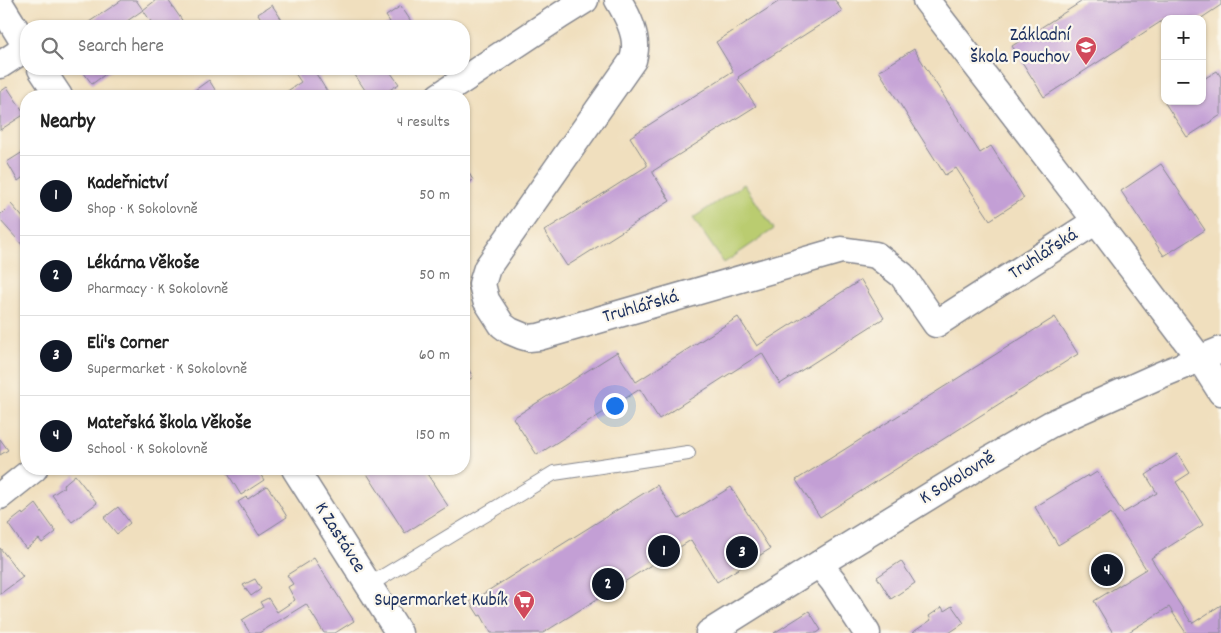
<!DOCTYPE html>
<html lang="en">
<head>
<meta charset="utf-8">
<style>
	:root { --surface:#fff; --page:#f6f6f6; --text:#222; --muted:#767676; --line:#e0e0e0; --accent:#111827 }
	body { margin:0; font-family:Dekko,sans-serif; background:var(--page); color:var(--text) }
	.controls { position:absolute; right:15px; top:15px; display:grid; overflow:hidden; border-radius:10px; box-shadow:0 1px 4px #0004 }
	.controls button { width:45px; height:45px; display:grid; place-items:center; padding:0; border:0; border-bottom:1px solid var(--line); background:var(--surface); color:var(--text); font:25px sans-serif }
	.you { position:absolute; left:614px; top:405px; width:18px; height:18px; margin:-12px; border:4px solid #fff; border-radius:50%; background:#1a73e8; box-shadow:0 0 0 8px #1a73e833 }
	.badge { display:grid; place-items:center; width:32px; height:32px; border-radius:50%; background:var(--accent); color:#fff; font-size:16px; font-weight:700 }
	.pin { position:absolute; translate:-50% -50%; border:2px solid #fff; box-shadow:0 1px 5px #0006 }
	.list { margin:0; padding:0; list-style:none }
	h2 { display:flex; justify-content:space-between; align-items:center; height:65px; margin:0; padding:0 20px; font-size:21px }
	h2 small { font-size:16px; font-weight:400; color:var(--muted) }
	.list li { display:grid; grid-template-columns:32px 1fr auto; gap:15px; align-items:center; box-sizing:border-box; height:80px; padding:0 20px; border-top:1px solid var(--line) }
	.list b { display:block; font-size:19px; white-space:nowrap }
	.list p { margin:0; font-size:16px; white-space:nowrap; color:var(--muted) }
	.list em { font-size:16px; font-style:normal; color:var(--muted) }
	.icon { flex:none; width:28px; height:28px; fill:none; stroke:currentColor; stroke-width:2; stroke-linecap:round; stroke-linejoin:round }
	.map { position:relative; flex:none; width:1221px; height:633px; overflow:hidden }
	.search { position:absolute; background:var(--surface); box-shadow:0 1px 4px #0004; left:20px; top:20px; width:450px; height:55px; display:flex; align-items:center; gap:12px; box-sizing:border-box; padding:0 18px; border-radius:20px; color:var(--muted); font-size:19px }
	.panel { position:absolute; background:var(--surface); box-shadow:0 1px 4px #0004; left:20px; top:90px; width:450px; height:385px; border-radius:20px }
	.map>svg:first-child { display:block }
</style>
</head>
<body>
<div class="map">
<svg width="1221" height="633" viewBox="0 0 1221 633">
	<rect width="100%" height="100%" fill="#fbf7ec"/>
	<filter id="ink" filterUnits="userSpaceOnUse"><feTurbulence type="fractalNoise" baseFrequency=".02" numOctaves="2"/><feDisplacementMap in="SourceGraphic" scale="10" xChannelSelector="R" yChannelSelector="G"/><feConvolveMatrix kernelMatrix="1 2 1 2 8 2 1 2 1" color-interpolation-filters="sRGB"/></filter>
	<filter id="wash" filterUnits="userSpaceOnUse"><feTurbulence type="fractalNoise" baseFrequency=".0096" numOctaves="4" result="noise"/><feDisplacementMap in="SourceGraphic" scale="20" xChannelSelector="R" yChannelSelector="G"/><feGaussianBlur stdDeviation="1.12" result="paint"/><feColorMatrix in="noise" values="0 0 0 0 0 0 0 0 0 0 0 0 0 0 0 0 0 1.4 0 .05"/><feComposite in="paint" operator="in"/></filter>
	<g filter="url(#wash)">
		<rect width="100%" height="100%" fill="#f0dfbe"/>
		<path fill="#bacc70" stroke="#6a7e67" d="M744,184L774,229L724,263L693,218Z"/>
		<g id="blocks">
			<path fill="#c39fd5" d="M122,0H136L143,10L120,26H83Z
				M156,0H168L186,26H154L143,10Z
				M781,0H835L842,11L738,77L739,78L738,79L756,106L653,171V173L670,201L567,266L544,231L647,166V164L630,137L733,71V70L716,42Z
				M1084,0H1221V5L1200,19H1165L1044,97L1012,46Z
				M272,5L286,26H266L258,14Z
				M401,6L414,26H383L390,22L386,16Z
				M914,49L980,153L991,146L1024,198L990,220L956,168L945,175L879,71Z
				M81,69H111V70L92,84Z
				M292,69H313L330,96H280L301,82Z
				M351,69H365L368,74L376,69H388L399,84L380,96H365V90Z
				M1217,71L1221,77V115L1187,137L1165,103L1168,101H1202V80Z
				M209,80L219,96H189L188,95Z
				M7,87L25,114L0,130V92Z
				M26,150V175L18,181L7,162Z
				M1161,164L1205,230L1164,256L1121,191Z
				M464,165L473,180L464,186Z
				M11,204L26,221V249L0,220V215Z
				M861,280L884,318L780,384L762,353L659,419L640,389L537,455L513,418L617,352L636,382L738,317L757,346Z
				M1055,317L1078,354L820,517L796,480Z
				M464,362L473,377L464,383Z
				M0,439L8,450L0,455Z
				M1178,454L1190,473L1176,482L1203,525L1151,558L1191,622L1192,621L1193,623L1221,605V633H1186L1169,607L1127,633H1113L1094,601L1146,569L1111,513L1058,545L1035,507L1088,475L1089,477L1097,472L1123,513L1157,493L1146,475Z
				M225,469H257L264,480L241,495Z
				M364,469H424L448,506L405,533Z
				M75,475L97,503L72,522L62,510H63L52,495L64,487L63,485Z
				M657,485L679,519L731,487L770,549L717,582L691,540L543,633H491L481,615L479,616L470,602Z
				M267,486L272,493V492L287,517L259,535L238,502L246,497L248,499Z
				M36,504L56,532L42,543L39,539L26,549L8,524L22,513L23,515Z
				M118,507L130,523L117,534L104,518Z
				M0,548L23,577L0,594Z
				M314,558L354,621L335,633H324L306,604L259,633H250L242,620L263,607L260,602L268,598L277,612L295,600L288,587L293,584L287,575Z
				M901,561L915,583L891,599L877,577Z
				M255,579L261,589L251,596L243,585Z
				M952,606L964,623L949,633H912L931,620L929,616L942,607L944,611Z
				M809,611L821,630L817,633H774Z"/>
		</g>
	</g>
	<g filter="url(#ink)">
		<use href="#blocks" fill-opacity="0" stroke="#86878e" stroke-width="1"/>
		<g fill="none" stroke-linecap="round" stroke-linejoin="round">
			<g stroke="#86878e" stroke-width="16">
				<path id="lane" d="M369,585L554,473L688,453"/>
			</g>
			<g stroke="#86878e" stroke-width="29">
				<path id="street" d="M618,0C626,13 636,33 635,48C635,52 634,56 633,60L487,268L482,284L486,300L502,325L510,331L522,336L529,338L539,337L841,250L876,255L902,275L936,324L1096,221
					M926,0L1096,221L1200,359L1221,392
					M0,4L26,46
					M0,65L26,48
					M41,69L59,96
					M439,96L561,15L585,0
					M295,469L399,633
					M0,496L34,469
					M819,564L833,581L867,633
					M709,633L819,564L985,462L1051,424L1158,376L1221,350"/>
			</g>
			<use href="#lane" stroke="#fff" stroke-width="14"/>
			<use href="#street" stroke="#fff" stroke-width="26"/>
		</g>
	</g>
	<defs>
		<g id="school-pin" transform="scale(1.125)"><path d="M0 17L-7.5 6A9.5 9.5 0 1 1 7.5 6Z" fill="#d1495b" stroke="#fbf7ec"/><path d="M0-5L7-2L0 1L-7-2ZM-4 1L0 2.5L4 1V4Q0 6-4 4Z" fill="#fff"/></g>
		<g id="supermarket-pin" transform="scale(1.125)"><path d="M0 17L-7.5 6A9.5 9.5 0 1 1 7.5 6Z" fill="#d1495b" stroke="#fbf7ec"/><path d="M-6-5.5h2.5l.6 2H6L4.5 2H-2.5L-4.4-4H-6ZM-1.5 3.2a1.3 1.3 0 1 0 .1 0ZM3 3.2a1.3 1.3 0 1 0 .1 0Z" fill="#fff"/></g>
	</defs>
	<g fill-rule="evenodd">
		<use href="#school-pin" x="1086" y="47"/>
		<use href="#supermarket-pin" x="524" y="601"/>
	</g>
	<g text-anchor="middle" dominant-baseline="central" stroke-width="4.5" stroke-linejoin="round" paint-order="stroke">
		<g font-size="19" fill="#1b2f5e" stroke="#fbf7ec" text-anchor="end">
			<text x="1070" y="36">Základní<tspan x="1070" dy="22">škola Pouchov</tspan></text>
			<text x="508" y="601">Supermarket Kubík</text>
		</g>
		<g font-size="19" fill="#1b2f5e" stroke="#fbf7ec">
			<text transform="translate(1044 255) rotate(-33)">Truhlářská</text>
			<text transform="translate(641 308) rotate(-16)">Truhlářská</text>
			<text transform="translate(958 479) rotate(-31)">K Sokolovně</text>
			<text transform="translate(339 538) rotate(58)">K Zastávce</text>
		</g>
	</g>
</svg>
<div class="controls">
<button>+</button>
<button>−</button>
</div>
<div class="you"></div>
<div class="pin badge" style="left:664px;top:551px">1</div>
<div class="pin badge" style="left:608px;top:584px">2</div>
<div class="pin badge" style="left:742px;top:552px">3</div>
<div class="pin badge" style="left:1107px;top:570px">4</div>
<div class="search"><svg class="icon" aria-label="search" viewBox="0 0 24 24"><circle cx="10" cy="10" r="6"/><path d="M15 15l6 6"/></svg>Search here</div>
<section class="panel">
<h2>Nearby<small>4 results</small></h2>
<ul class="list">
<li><span class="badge">1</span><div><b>Kadeřnictví</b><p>Shop · K Sokolovně</p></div><em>50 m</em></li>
<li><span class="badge">2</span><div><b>Lékárna Věkoše</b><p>Pharmacy · K Sokolovně</p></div><em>50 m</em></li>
<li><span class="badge">3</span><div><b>Eli's Corner</b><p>Supermarket · K Sokolovně</p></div><em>60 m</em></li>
<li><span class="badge">4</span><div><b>Mateřská škola Věkoše</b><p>School · K Sokolovně</p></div><em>150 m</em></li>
</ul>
</section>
</div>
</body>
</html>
